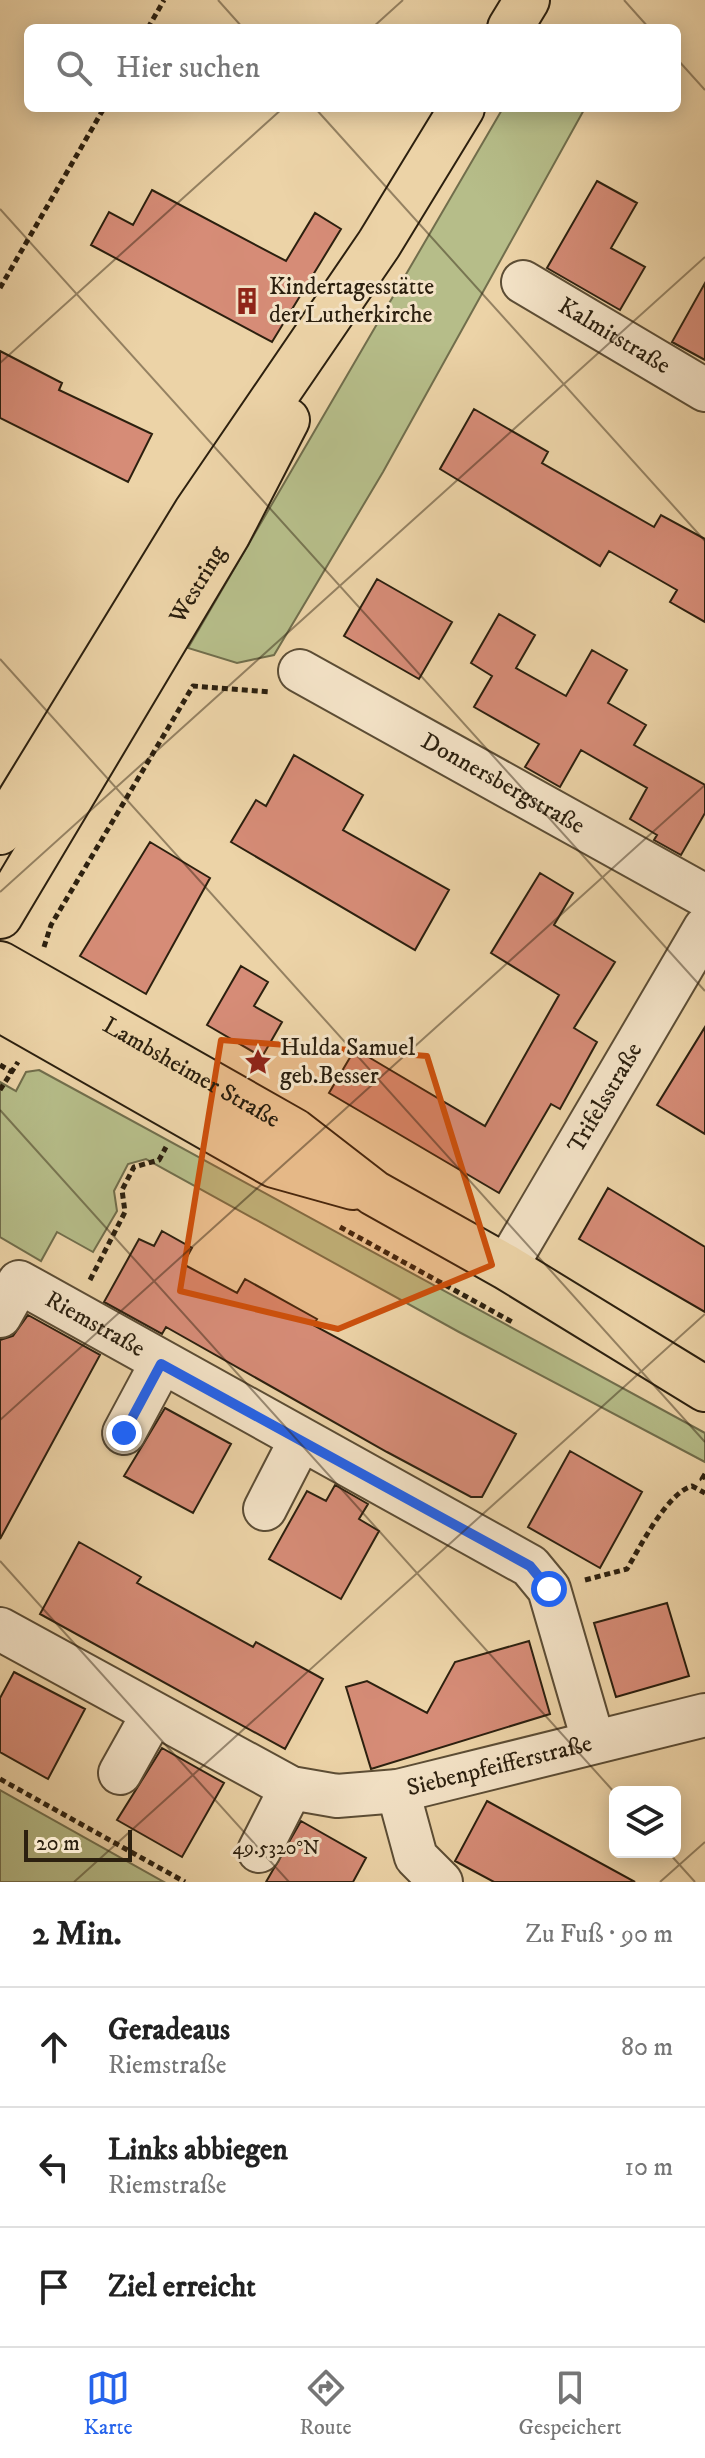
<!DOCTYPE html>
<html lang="de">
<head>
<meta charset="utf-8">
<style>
	:root { --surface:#fff; --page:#f6f6f6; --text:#222; --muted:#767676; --line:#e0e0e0; --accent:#2563eb }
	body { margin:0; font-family:"IM FELL DW Pica",serif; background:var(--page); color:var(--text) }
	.controls { position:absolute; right:24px; bottom:24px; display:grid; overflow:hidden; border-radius:12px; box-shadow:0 4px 20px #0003 }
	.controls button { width:72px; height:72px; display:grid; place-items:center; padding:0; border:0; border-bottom:2px solid var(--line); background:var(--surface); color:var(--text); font:40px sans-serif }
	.scale { position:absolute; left:24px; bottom:20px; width:108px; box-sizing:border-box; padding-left:8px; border:4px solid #2c200f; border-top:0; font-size:22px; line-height:28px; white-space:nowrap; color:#2c200f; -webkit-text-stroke:6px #f3e2c6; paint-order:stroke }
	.stop { position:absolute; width:24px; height:24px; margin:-18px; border:6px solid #2563eb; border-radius:50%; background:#fff }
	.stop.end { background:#2563eb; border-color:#fff; box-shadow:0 2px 8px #0008 }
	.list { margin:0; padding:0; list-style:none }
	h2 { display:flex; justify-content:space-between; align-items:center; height:104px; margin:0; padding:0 32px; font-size:34px }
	h2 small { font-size:26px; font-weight:400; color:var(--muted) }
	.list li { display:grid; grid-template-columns:52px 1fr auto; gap:24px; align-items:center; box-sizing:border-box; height:120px; padding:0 32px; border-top:2px solid var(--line) }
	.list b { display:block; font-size:30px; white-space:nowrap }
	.list p { margin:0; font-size:26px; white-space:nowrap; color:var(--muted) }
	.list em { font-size:26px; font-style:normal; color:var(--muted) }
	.icon { flex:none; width:44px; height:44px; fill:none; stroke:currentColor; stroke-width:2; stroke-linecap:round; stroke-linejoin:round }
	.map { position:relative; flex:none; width:705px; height:1882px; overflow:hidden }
	.search { position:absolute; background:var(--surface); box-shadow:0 4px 20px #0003; left:24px; right:24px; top:24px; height:88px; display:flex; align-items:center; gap:20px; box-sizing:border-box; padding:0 28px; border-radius:12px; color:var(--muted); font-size:30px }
	.sheet { height:464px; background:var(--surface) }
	nav { display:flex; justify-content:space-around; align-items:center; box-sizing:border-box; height:112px; border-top:2px solid var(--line); background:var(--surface); font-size:22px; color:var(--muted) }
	nav a { display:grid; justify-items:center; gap:4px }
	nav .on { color:var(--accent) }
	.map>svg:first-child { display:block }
</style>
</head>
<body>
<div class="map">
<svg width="705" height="1882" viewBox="0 0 705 1882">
	<rect width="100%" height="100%" fill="#ecd3a7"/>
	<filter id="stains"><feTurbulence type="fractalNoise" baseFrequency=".0025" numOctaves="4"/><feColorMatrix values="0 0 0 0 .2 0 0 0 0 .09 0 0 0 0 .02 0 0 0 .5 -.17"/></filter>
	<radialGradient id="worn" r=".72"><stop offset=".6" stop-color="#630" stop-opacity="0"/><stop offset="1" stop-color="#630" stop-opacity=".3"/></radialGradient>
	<path fill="#b6bd89" stroke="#716e4c" stroke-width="2" d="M503,108H585L383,472L274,655L237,663L188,648Z
		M39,1070L705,1433V1462L459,1332L146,1159L128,1164L114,1191L117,1211L93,1252L57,1232L41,1261L0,1237V1082L16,1091L26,1072Z
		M0,1790L164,1882H0Z"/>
	<path fill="#d68c77" stroke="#2c200f" stroke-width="2" d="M597,181L637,203L611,248L645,267L620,310L547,268Z
		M152,190L286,261L315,213L341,229L272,342L91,245L109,212L133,225Z
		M705,283V360L672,342Z
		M0,351L62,383L59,390L152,434L128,482L0,418Z
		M474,409L548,452L542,463L654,527L661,515L705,539V622L670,602L677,590L609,551L600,566L440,469Z
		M377,579L452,622L419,679L344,636Z
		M499,614L535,635L516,668L566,696L592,650L627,670L608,703L646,725L634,745L705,785V813L681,855L654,840L657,835L630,819L647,788L581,750L560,787L525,767L539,744L474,707L492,676L471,663Z
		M294,755L363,795L343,830L449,890L415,950L231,842L256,800L266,806Z
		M150,842L210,878L146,994L80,956Z
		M540,873L573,893L554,925L615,962L574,1028L597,1042L560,1109L551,1104L499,1193L329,1093L355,1049L485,1126L559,995L491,953Z
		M241,966L268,982L254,1006L282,1022L262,1057L207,1025Z
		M705,1027V1134L657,1105Z
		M608,1188L705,1247V1312L579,1239Z
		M162,1231L192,1248L183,1264L237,1293L245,1279L317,1319L313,1325L516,1434L482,1497H471L387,1452L166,1327L162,1334L104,1302L139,1239L154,1246Z
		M28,1315L100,1355L0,1539V1340L13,1336Z
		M165,1408L231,1444L193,1513L124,1476Z
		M570,1451L642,1492L600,1568L528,1527Z
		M335,1485L368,1504L359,1519L379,1531L341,1599L269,1559L307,1491L326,1501Z
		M79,1542L141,1577L137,1583L253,1647L256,1642L323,1679L285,1749L40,1614Z
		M667,1603L689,1676L616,1697L594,1623Z
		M529,1641L550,1714L371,1769L346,1687L367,1681L427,1713L455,1662Z
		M14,1672L85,1709L48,1779L0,1752V1698Z
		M162,1748L224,1783L182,1857L117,1820Z
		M487,1801L635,1882H494L455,1861Z
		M301,1821L366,1858L353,1882H266Z"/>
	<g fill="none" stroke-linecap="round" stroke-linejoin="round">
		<g stroke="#5c4d35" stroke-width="46">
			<g id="minor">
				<path id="s1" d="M523,282L705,390"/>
				<path id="s2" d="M300,671L705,896"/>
				<path id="s3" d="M506,1267L705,928"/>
				<path id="s4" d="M0,1316L19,1282L530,1566L549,1589L593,1740"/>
				<path d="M124,1433L161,1364"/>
				<path d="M265,1509L300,1441"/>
				<path id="s5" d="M0,1629L291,1788L337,1796L398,1791L705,1715"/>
				<path d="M120,1773L153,1714"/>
				<path d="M398,1791L416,1857L441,1882"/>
				<path d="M259,1851L291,1788"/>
			</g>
		</g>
		<g stroke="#2c200f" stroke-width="48">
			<g id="major">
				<path d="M510,28L527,0"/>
				<path d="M0,832L196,512L379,244L462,108"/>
				<path id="s6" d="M0,916L228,534L287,420"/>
				<path id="s7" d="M0,964L294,1131L374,1193L506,1267L705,1389"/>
				<path d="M0,1009L274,1165L353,1187"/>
			</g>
		</g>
		<path stroke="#2c200f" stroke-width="5" stroke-dasharray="6 4" stroke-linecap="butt" d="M148,28L164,0
			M0,288L104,108
			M44,947L51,925L193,686L270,692
			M0,1065L12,1072
			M0,1090L18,1062
			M340,1227L514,1323
			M90,1280L125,1212L122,1190L134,1167L159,1160L166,1147
			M705,1474L702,1479L705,1481
			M585,1580L627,1569C640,1547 667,1493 692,1486L705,1493
			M0,1779L185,1882"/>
		<use href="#minor" stroke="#f3e2c6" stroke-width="42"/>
		<use href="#major" stroke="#ecd3a7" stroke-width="44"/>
	</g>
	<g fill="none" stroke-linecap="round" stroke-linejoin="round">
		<path stroke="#2563eb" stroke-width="10" d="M124,1433L161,1364L530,1566L549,1589"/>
	</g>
	<path fill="#cc500c" fill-opacity="0.2" stroke="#cc500c" stroke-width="6" stroke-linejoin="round" d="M221,1040L427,1056L492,1265L338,1329L180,1291Z"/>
	<path fill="none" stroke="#2c200f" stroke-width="2" stroke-opacity="0.45" d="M218,0L243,28M624,0L649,28M372,28L403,0M677,59L705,90M315,108L705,541M0,209L705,991M0,363L283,108M0,659L705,1442M0,892L705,257M0,1110L615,1793M0,1420L705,785M0,1561L289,1882M668,1852L695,1882M74,1882L705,1314M660,1882L705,1842"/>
	<defs>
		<g id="building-bare" transform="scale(2.16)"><path d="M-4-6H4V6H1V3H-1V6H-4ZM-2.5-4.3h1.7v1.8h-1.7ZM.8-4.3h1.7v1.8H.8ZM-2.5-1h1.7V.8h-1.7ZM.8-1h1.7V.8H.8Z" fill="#8f2418" stroke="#f3e2c6" stroke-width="2.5" paint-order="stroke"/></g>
		<g id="sight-bare" transform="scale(2.16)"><path d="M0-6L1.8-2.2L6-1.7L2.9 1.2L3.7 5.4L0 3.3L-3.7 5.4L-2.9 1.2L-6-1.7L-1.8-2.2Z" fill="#8f2418" stroke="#f3e2c6" stroke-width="2.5" paint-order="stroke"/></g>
	</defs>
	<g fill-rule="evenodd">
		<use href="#building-bare" x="247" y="301"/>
		<use href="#sight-bare" x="258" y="1062"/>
	</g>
	<g text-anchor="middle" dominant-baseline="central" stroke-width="6" stroke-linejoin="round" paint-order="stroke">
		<g font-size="24" fill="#2c200f" stroke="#f3e2c6" text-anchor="start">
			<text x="269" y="287">Kindertagesstätte<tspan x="269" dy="28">der Lutherkirche</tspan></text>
			<text x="280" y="1048">Hulda Samuel<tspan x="280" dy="28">geb.Besser</tspan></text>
		</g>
		<g font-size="24" fill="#2c200f" stroke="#f3e2c6">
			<text stroke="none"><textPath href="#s1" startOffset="106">Kalmitstraße</textPath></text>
			<text stroke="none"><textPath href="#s6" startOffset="386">Westring</textPath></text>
			<text stroke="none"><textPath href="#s2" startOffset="232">Donnersbergstraße</textPath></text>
			<text stroke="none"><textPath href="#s7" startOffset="220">Lambsheimer Straße</textPath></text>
			<text stroke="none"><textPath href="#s3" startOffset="196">Trifelsstraße</textPath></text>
			<text stroke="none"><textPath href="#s4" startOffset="126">Riemstraße</textPath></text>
			<text stroke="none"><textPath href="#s5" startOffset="544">Siebenpfeifferstraße</textPath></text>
		</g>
	</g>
	<g font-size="20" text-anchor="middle" fill="#2c200f" stroke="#f3e2c6" stroke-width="6" stroke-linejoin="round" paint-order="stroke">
		<text x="276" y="1854">49.5320°N</text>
	</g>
	<rect width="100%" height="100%" filter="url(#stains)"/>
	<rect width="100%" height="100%" fill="url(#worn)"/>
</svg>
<div class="controls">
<button><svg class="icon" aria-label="layers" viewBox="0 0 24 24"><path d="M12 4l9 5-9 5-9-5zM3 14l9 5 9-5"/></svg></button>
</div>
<div class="scale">20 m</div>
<div class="stop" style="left:549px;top:1589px"></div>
<div class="stop end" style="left:124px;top:1433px"></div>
<div class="search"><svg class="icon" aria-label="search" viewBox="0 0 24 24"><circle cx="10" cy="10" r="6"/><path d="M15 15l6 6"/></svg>Hier suchen</div>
</div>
<section class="sheet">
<h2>2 Min.<small>Zu Fuß · 90 m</small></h2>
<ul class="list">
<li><svg class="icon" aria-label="ahead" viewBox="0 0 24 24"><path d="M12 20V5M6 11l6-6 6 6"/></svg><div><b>Geradeaus</b><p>Riemstraße</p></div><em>80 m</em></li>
<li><svg class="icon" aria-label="left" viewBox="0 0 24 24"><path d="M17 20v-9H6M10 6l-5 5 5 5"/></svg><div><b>Links abbiegen</b><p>Riemstraße</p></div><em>10 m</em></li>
<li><svg class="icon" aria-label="arrive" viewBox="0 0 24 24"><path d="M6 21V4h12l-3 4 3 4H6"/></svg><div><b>Ziel erreicht</b></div></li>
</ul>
</section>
<nav>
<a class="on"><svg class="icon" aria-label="map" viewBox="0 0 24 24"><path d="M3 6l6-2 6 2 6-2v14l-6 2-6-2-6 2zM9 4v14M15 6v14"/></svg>Karte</a>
<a><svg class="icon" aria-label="directions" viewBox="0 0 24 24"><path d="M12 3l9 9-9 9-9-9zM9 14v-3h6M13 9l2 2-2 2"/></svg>Route</a>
<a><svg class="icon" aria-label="saved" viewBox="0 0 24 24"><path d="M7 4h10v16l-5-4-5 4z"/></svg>Gespeichert</a>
</nav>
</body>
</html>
